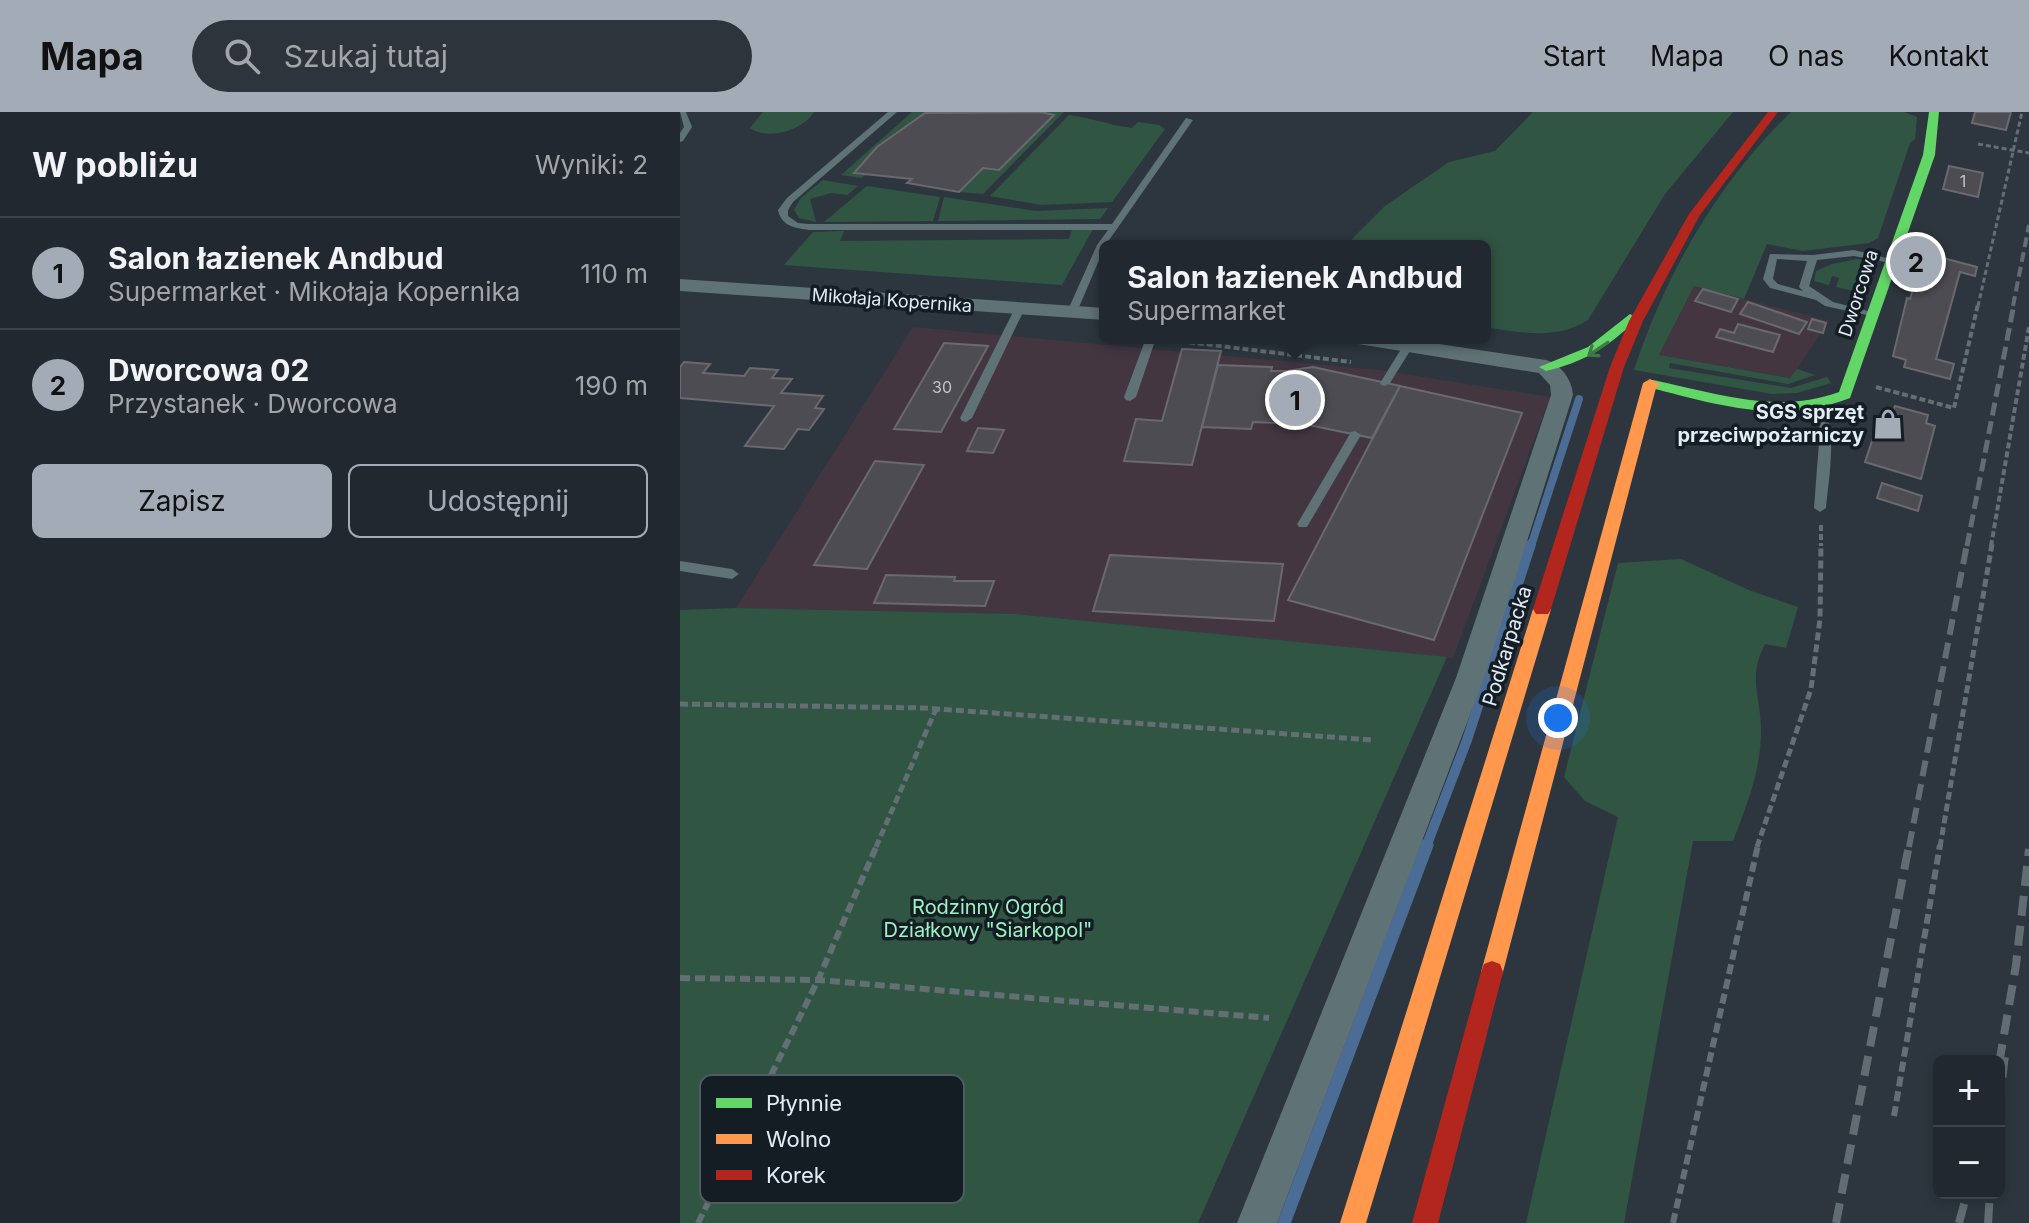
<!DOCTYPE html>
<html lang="pl">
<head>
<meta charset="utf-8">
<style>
	:root { --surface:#22282f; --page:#2e343b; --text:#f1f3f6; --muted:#a2a6aa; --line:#3f444b; --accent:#a3acb6 }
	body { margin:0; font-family:Inter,sans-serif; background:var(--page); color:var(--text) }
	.controls { position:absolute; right:24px; bottom:24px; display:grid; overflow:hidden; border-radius:12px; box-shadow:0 4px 12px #0003 }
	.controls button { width:72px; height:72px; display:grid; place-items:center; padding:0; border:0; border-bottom:2px solid var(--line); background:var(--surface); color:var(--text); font:40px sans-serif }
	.you { position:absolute; left:878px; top:606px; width:28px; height:28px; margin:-20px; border:6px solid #fff; border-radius:50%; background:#1a73e8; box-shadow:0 0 0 12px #1a73e833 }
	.badge { display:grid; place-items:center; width:52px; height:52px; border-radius:50%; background:var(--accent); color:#111; font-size:26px; font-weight:700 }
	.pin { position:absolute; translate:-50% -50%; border:4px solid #fff; box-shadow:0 2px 8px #0006 }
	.popup { position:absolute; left:419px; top:128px; width:392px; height:104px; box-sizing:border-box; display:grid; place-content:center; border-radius:12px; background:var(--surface); filter:drop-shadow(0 2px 6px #0005); font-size:26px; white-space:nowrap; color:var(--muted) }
	.popup b { font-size:30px; color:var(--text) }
	.popup::after { content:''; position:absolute; left:50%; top:100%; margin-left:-16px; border:16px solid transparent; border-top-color:var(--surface) }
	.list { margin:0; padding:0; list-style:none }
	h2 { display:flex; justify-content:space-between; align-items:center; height:104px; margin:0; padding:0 32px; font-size:34px }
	h2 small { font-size:26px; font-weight:400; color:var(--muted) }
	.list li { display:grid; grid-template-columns:52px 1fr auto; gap:24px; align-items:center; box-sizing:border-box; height:112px; padding:0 32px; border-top:2px solid var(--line) }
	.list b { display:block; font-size:30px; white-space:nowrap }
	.list p { margin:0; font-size:26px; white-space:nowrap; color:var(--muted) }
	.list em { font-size:26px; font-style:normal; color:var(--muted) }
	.actions { display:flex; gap:16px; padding:24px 32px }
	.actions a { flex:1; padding:18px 0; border:2px solid var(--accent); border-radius:12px; text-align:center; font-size:28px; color:var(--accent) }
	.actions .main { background:var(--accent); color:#111 }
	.icon { flex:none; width:44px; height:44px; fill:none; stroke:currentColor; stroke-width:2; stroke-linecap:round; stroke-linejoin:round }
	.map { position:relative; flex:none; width:1349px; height:1111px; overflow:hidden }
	header { display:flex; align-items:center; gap:48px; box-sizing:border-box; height:112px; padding:0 40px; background:var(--accent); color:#111 }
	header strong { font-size:38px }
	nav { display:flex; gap:44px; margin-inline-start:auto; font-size:28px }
	.search { width:560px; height:72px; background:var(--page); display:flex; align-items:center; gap:20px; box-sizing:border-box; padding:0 28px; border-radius:44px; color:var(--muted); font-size:30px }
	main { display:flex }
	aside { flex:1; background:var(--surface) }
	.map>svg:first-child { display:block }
</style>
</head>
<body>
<header>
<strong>Mapa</strong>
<div class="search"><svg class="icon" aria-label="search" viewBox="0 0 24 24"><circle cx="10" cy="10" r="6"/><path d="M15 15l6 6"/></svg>Szukaj tutaj</div>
<nav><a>Start</a><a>Mapa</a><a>O nas</a><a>Kontakt</a></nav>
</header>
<main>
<aside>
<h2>W pobliżu<small>Wyniki: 2</small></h2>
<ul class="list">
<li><span class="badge">1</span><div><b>Salon łazienek Andbud</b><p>Supermarket · Mikołaja Kopernika</p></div><em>110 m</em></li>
<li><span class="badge">2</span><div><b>Dworcowa 02</b><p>Przystanek · Dworcowa</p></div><em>190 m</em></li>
</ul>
<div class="actions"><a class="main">Zapisz</a><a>Udostępnij</a></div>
</aside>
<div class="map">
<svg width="1349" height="1111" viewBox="0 0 1349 1111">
	<rect width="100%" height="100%" fill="#2d363f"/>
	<path fill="#433641" d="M1014,174L1149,209L1111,266L979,243Z
		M233,215L699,258L870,285L773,546L336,502L56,496Z"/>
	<path fill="#315543" d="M83,0H134C123,18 89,29 70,16Z
		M232,0H250L215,21L174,60L186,63L181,66L161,63Z
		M361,0H384L303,82L278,80Z
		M853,0H1053L985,82L908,208C875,229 838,220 805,215V134H665L705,94L769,50L815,39Z
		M1111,0H1224L1237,5L1235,27L1230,31L1198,126L1189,131L1123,139L1087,132L1064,187L1014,174L979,243L1110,266L1117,257L1135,263L1108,272L990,251L989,256L1111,276L1147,265L1151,271L1117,281L1092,282L954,258C985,163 1038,70 1111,0Z
		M389,3C412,6 429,13 452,16L458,10L479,13L485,17L432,90L361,93L310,84Z
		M143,68L178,74L167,83L151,81L130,87L136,110L119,106L114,98L121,86Z
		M187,74L260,85L253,109L144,110Z
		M264,85L356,99L428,96L420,107L258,109Z
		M392,117H413L382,173L104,153L133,120L164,119L160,129L389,127Z
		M1177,147L1195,149L1182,181L1156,175L1159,166L1152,164L1149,173L1134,169L1136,159L1152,152Z
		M1001,447L1071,479L1118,495L1106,536L1085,532C1067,567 1081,583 1081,619C1081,658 1067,693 1053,729H1013L944,1111H846L938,705L905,689L884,665L938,451Z
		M56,496L336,502L767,545L518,1111H0V498Z"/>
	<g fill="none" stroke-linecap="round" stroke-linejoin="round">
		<path stroke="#4b6c95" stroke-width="8" d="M851,434L899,287"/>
		<path stroke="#4b6c95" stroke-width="10" d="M746,735L787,628L851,432"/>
		<path stroke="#4b6c95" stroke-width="13" d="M604,1111L747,733"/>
	</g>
	<path fill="#4d4c53" stroke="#6a696f" stroke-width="2" d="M361,0L374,3L319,58L303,56L279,80L227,71L232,67L174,61L197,35L245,1Z
		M1295,0H1331L1326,18L1292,11Z
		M1269,54L1303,61L1298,85L1263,77Z
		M1263,146L1297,155L1295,164L1280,160L1256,247L1274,252L1270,267L1224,255L1226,248L1213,244L1227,186L1230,187L1239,158L1258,163Z
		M1023,177L1058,187L1051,200L1015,189Z
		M1068,190L1127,210L1119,222L1060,202Z
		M1132,207L1146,211L1143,221L1128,217Z
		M1058,212L1100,223L1093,240L1036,225L1040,217L1054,221Z
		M264,231L308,234L261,320L214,317Z
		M502,237L541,239L512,353L444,349L456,307L482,309Z
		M4,250L30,252L23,261L64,264L70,256L98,258L92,266L112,267L101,281L143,284L135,296L144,297L129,318L118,317L104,337L65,334L94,294L0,286V255Z
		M538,253L592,255L591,259H607L633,255L720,274L692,326L624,312L573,310L571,317L522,315Z
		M720,274L842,301L754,528L608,488Z
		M1215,294L1248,303L1246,311L1255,314L1241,367L1185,350L1202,299L1212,302Z
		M298,316L324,318L313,341L287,339Z
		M195,349L244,353L187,457L134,453Z
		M1202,371L1242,384L1238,399L1197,386Z
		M430,443L603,452L594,509L413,499Z
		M206,463L275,465L274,469H314L305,494L194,491Z"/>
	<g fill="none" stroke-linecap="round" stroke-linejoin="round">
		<path stroke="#636f74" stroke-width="3" stroke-dasharray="5 3" stroke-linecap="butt" d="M1298,32L1349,41
			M1298,194L1342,0"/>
		<path stroke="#636f74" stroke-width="4" stroke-dasharray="6 3" stroke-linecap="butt" d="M491,228L671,250
			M1196,275L1274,296L1298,192
			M1141,413V434
			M1311,434L1349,215"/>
		<path stroke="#636f74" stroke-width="5" stroke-dasharray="8 4" stroke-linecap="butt" d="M0,592L244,596L692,628
			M196,735L256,597
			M1077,735L1131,577L1140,507L1141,432
			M1260,735L1312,432"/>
		<path stroke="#636f74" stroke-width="6" stroke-dasharray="10 5" stroke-linecap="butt" d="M0,866L138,868L589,906
			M1214,1004L1260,733
			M18,1111L138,868L197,733
			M993,1111L1078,733"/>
		<path fill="#5f7276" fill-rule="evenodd" d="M0,0H6L12,15L3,29L0,30V21L4,15Z
			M208,0H217L113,90L108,98V104L118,111L129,112H432L506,6L513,8L425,134L397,200L392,203L387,200L417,133L428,118H129C115,116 101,114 98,98L107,86Z
			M1174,138L1215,148L1210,151L1174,144L1137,148L1129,174L1153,190L1196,201V205L1145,194L1136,188L1090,176L1083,167L1090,142L1133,143ZM1097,147L1127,149L1119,175L1123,179L1098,172L1093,167Z
			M340,193L345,196L292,306L286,310L282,309L280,306L335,196Z
			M466,226H476L456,285L450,289L446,288L444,285Z
			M728,231L733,234L710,271L705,274L701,273L700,271L723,234Z
			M1138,292C1160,305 1148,372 1146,396L1140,400L1134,396L1140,317L1132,296Z
			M675,319L681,323L627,415H619L617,412L619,409L671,320Z
			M0,449L52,457L59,462L52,467L0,459Z"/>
		<path fill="#5f7276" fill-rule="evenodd" d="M0,167L425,196V208L0,179Z
			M667,226H719L866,248C881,252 892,268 893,283L804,566L597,1111H557L776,566L871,283L870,273L859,261L678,232Z"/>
		<path fill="#63d668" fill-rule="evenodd" d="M1249,0H1259L1255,43L1170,286C1101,313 1037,293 968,275V269L973,268C1035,281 1097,303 1159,280L1243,43Z
			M950,202L957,206L955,209C927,236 904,250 866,259L859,255L908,235Z"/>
		<path fill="#ff974d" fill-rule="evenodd" d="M970,267L980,272L976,276L823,860L820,868L812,871L804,868L801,860L963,271Z
			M862,490L871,497L686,1111H660L853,497Z"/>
		<path fill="#b3261e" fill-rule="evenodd" d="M1088,0H1098L1020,103L963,209L944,255L871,497L868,502H856L853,497L930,255L949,209L1009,102Z
			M812,849L820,852L823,860L758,1111H732L801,860L804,852Z"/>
		<path stroke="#616d72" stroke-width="4" stroke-dasharray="10 5" stroke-linecap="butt" d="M1333,194L1349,113"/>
		<path stroke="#616d72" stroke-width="5" stroke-dasharray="13 6" stroke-linecap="butt" d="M1287,434L1334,192"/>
		<path stroke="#616d72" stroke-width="6" stroke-dasharray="16 8" stroke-linecap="butt" d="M1229,735L1287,432"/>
		<path stroke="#616d72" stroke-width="8" stroke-dasharray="20 10" stroke-linecap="butt" d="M1319,952L1336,853L1349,737
			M1319,995L1325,943
			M1156,1111L1229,733
			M1279,1111L1287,1081
			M1308,1111L1310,1081"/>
	</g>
	<defs><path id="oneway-shaft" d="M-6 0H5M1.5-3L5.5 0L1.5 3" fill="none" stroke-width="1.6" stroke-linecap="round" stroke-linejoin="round" transform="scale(2)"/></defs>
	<use stroke="#3c7a46" href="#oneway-shaft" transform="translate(918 237) rotate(146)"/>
	<defs>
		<g id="shop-bare" transform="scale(2.4)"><path d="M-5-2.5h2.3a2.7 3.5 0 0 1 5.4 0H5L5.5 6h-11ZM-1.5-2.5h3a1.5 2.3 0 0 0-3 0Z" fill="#a3acb6" stroke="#151d24" stroke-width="2.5" paint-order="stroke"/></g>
	</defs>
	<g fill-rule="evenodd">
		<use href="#shop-bare" x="1208" y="312"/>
	</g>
	<g text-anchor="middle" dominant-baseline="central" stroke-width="7" stroke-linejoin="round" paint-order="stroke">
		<g font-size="16" fill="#bdc4cd">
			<text x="1283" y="69">1</text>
			<text x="262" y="275">30</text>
		</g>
		<g font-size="18" fill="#e2ecf6" stroke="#151d24">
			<text transform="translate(1178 181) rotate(-72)">Dworcowa</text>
			<text transform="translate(212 188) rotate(4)">Mikołaja Kopernika</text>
		</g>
		<g font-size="20" font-weight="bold" fill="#e2ecf6" stroke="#151d24" text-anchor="end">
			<text x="1184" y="300">SGS sprzęt<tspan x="1184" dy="23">przeciwpożarniczy</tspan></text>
		</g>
		<g font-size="20" fill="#e2ecf6" stroke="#151d24">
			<text transform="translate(827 534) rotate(-73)">Podkarpacka</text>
		</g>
		<g font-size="20" fill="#9af3c0" stroke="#151d24">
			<text x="308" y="795">Rodzinny Ogród<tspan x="308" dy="23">Działkowy "Siarkopol"</tspan></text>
		</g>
	</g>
	<rect x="20" y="963" width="264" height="128" rx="12" fill="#151d24" stroke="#525b63" stroke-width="2"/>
	<rect x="36" y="986" width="36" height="10" fill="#63d668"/>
	<rect x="36" y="1022" width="36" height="10" fill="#ff974d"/>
	<rect x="36" y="1058" width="36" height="10" fill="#b3261e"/>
	<g font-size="22" fill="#e2ecf6">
		<text x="86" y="999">Płynnie</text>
		<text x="86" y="1035">Wolno</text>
		<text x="86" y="1071">Korek</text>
	</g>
</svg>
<div class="controls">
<button>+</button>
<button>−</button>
</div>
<div class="you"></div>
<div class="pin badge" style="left:615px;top:288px">1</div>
<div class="popup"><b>Salon łazienek Andbud</b>Supermarket</div>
<div class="pin badge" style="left:1236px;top:150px">2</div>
</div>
</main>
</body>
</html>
